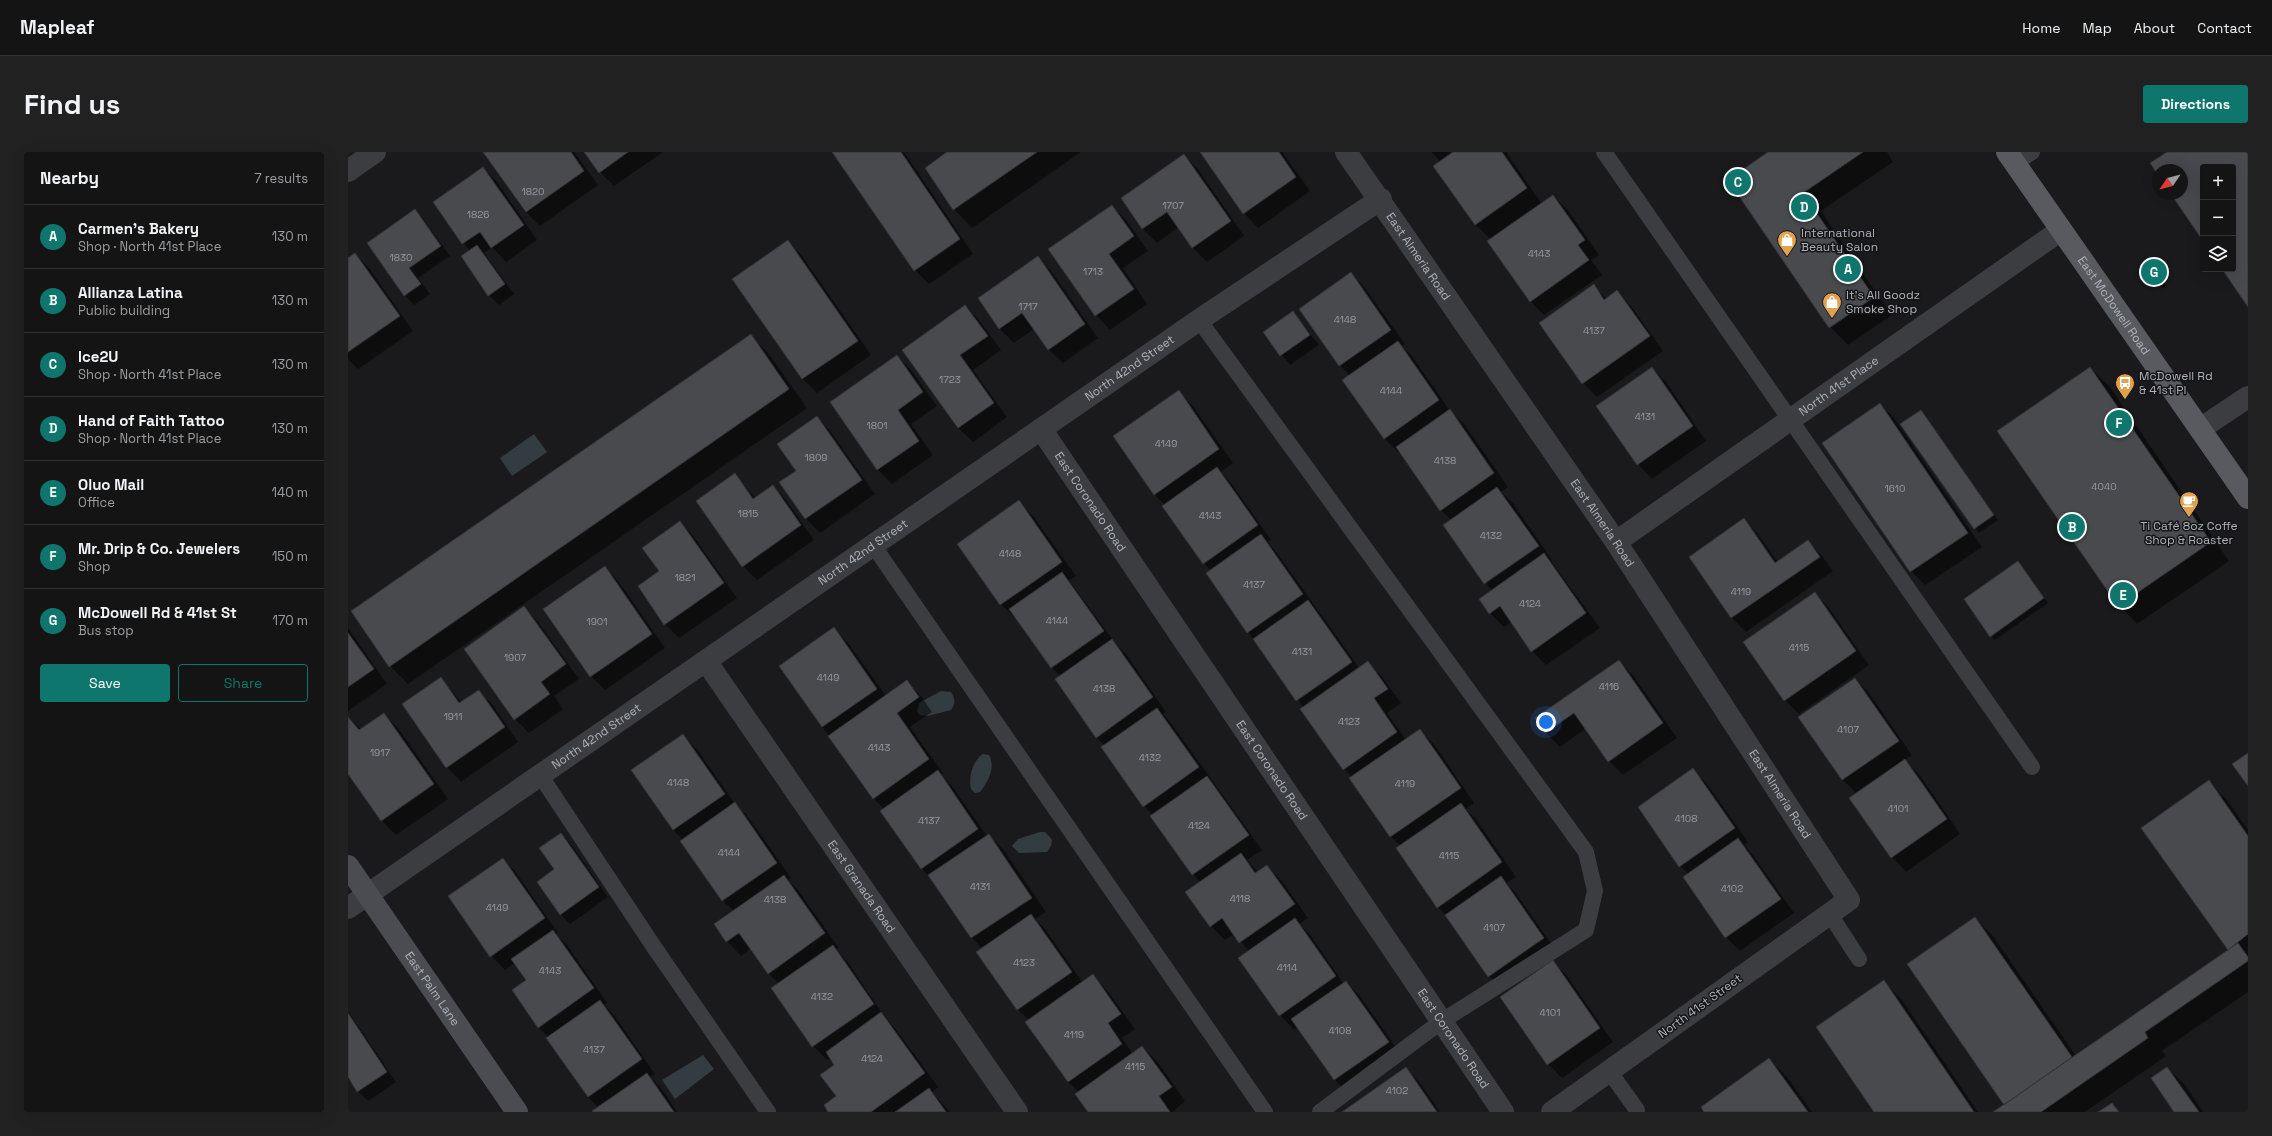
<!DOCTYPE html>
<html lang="en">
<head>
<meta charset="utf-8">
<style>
	:root { --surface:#141415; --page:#212122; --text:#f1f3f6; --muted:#9d9ea0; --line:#333334; --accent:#0f766e }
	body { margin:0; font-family:"Space Grotesk",sans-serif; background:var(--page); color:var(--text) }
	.controls { position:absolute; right:12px; top:12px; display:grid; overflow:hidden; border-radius:4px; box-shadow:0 4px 16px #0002 }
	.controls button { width:36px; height:36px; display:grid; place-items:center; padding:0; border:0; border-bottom:1px solid var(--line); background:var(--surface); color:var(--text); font:20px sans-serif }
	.compass { position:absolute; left:1804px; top:12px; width:36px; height:36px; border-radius:50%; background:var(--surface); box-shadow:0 4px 16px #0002; rotate:235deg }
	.you { position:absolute; left:1198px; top:570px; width:14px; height:14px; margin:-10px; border:3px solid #fff; border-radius:50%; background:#1a73e8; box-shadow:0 0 0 6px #1a73e833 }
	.badge { display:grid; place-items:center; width:26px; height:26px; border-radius:50%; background:var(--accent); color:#fff; font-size:13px; font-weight:700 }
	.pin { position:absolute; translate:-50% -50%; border:2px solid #fff; box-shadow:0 1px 4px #0006 }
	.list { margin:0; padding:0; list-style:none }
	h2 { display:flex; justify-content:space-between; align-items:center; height:52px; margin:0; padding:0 16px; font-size:17px }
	h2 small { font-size:13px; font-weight:400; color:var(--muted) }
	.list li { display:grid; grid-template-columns:26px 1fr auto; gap:12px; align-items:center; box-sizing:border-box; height:64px; padding:0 16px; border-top:1px solid var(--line) }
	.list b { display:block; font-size:15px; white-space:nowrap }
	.list p { margin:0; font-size:13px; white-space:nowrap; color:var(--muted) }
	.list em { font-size:13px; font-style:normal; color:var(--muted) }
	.actions { display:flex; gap:8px; padding:12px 16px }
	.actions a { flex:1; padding:9px 0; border:1px solid var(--accent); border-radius:4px; text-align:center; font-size:14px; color:var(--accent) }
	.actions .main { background:var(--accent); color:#fff }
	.icon { flex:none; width:22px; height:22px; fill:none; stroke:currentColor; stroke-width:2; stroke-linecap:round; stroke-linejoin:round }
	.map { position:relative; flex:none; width:1900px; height:960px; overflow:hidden; border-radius:4px }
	header { display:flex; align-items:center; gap:24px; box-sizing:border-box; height:56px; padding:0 20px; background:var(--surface); border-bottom:1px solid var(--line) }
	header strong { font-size:19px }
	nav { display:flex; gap:22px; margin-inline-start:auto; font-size:14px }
	.intro { display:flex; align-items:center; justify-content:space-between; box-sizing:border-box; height:96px; padding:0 24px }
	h1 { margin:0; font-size:28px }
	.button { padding:10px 18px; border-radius:4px; background:var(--accent); color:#fff; font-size:14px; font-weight:700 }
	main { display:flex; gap:24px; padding:0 24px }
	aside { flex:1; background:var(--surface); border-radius:4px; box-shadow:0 4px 16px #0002 }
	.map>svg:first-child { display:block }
</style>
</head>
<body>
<header>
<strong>Mapleaf</strong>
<nav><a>Home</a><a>Map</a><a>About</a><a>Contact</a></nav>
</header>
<div class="intro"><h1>Find us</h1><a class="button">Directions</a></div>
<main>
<aside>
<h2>Nearby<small>7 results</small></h2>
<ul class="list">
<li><span class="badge">A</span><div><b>Carmen's Bakery</b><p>Shop · North 41st Place</p></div><em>130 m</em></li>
<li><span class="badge">B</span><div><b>Allianza Latina</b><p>Public building</p></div><em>130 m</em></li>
<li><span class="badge">C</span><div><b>Ice2U</b><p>Shop · North 41st Place</p></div><em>130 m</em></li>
<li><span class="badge">D</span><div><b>Hand of Faith Tattoo</b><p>Shop · North 41st Place</p></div><em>130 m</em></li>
<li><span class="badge">E</span><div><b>Oluo Mail</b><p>Office</p></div><em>140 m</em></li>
<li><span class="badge">F</span><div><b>Mr. Drip &amp; Co. Jewelers</b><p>Shop</p></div><em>150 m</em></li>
<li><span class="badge">G</span><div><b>McDowell Rd &amp; 41st St</b><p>Bus stop</p></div><em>170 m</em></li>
</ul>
<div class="actions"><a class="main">Save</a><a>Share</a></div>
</aside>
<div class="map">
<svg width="1900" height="960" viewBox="0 0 1900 960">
	<rect width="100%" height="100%" fill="#1a1a1c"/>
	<path fill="#333c41" d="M186,282L199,300L164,324L152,306Z
		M593,539L603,540C607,547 608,551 603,558L580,564L572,563L569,560L571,551Z
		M635,602L641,603C648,615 640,630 632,640L627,641L623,637C620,625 625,608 635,602Z
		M692,680H697L704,688L703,694L699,700L671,701L664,694L670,687Z
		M355,903L366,917L327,947L314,928Z"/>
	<path fill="#0007" d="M136,0H226L250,33L192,74L178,60Z
		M238,0H315L266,34L252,20Z
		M485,0H556L625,102L581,132L567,118Z
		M601,0H733L624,76L606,57Z
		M853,0H934L962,39L910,76L896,61Z
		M1083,0H1158L1194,52L1205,44L1220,58L1251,103L1243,108L1254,123L1196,163L1182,149L1143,88L1127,72L1093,10Z
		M1422,0H1539L1545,10L1473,59L1529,142L1484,172V175L1530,143L1544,163L1500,193L1482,175Z
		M836,3L850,17L896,84L859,110L845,96L831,75L809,91L795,77L774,47Z
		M135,16L149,30L189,88L158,110L144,95L136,101L166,142L151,153L141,143L114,105L122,99L86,50Z
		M764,54L778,68L800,99L775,116L799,152L762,178L748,163L702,97Z
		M67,58L76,68L102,104L70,126L82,142L66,153L57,143Z
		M440,89L454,104L523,203L469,241L455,227L386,127Z
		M7,102L21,116L65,179L10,217L0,207V107Z
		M690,106L704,120L750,186L715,211L700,197L686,177L666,191L652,177L631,147Z
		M1003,121L1017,136L1057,192L1054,194L1064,204L1102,259L1116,272L1160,335L1153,340L1164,350L1204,408L1203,409L1252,476L1198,513L1184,499L1164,470L1156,475L1142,461L1144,439L1096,373L1103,368L1093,358L1052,300L1051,301L1037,287L1002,224L992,213L952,157Z
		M1809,121L1818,134L1815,136L1810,132Z
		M1246,134L1259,147L1269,140L1283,154L1315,199L1249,245L1235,231Z
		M617,154L631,168L653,198L625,218L659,265L625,290L610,276L555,198Z
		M945,161L971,193L942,213L916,180Z
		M403,184L421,202L459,256L60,532L42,514Z
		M549,204L563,218L589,254L563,272L585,303L544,332L530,318L483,251Z
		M1304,216L1318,230L1358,289L1304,327L1290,312L1249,254Z
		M1742,216L1761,234L1881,409L1789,472L1771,453L1651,279Z
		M830,240L845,254L885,311L873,320L883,331L923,388L919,390L927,398L1012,517L1020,511L1034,525L1053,551L1039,561L1058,588L1072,578L1086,592L1126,651L1117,657L1127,666L1168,725L1158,731L1167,740L1209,800L1155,838L1141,824L1098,763L1090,755L1053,694L1043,685L1002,627L1004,625L996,617L954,557L956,556L900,480L863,419L856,411L817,353L806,342Z
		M1532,252L1546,266L1634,395L1577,433L1563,419L1476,291Z
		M1573,259L1650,368L1631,381L1554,272Z
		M469,265L483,280L527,342L472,381L458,367L433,331L449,319Z
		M387,323L408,347L425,334L439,349L466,388L409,428L395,414Z
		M671,350L685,364L728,424L721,428L768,492L778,502L818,560L815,562L823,571L914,698L899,708L910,720L919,714L933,728L960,766L951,772L961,781L996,832L998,830L1012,844L1054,904L1001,942L987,928L950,875L946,878L932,863L901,799L886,782L877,788L863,774L852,730L845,722L805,663L796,654L757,594L748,585L712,524L704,516L669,465L667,466L653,452Z
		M1396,368L1410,382L1430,410L1460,389L1474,404L1485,419L1398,480L1384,466L1342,406Z
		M332,370L346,385L389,446L331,486L317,472L312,420Z
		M1670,410L1700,451L1647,488L1642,484Z
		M257,415L271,430L317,496L257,538L243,524Z
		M1467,441L1481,456L1521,513L1451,562L1437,548Z
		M176,455L190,470L231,527L206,544L215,557L181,581L167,567Z
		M0,476L39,532L0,559Z
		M486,477L500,491L538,544L559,530L573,544L584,560L562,575L595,621L593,623L604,634L639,684L641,683L655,697L698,760L687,767L697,777L735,831L745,824L759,838L787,877L774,886L785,902L794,895L809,909L837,949L825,960H741L731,940L720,930L681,868L670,858L630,800L635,797L624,786L585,728L574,717L533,659L536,657L525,646L432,515Z
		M1270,509L1285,523L1329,586L1275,623L1261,609L1238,576L1212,595L1198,581L1188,567Z
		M93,526L114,551L130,539L145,553L170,590L113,630L99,615L55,553Z
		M1507,527L1521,541L1564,603L1557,608L1571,622L1612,682L1558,720L1544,705L1503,646L1509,642L1495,628L1452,566Z
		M36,562L50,576L100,647L48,683L34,669L0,620V566L14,578Z
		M334,583L349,597L387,652L401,666L443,726L440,728L450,738L491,796L488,798L499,809L538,867L547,876L590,935L584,940L602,960H482L489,945L488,913L483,906L479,908L465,894L431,832L420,821L403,796L393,804L379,789L367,772L386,759L375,749L333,689L335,688L325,678Z
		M1345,618L1359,632L1400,690L1396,693L1404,702L1446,761L1392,799L1378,785L1341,722L1332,714Z
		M1860,630L1879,648L1900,678V840L1814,899L1818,904L1737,960H1646L1657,953L1627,766L1645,784L1728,904L1881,798Z
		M213,682L223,692L260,745L222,772L212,762L208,718Z
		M155,707L169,722L210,781L208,782L219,793L259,851L256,853L266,863L307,922L302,925L313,936L329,960H246L251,956L240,945L200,885L190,875L179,829L167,811L157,818L143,804Z
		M1205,809L1219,824L1265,890L1214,926L1200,912Z
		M1536,830L1554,848L1630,960H1527Z
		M0,859L48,930L20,949L10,939L0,924Z
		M1421,907L1439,925L1464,960H1358Z
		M1058,916L1072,931L1092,960H995Z
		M1819,916L1838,934L1855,960H1827Z"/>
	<path fill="#494a4e" stroke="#343538" d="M135,0H223L236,19L178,60Z
		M236,0H280L251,21Z
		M484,0H553L612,87L566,119Z
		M599,0H689L605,58L577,16Z
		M852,0H931L948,25L895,62Z
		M1105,0H1154L1179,36L1127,73L1085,14Z
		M1420,0H1515L1455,41L1526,145L1481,176L1380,28Z
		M1819,0H1900V155L1874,117H1885V15H1855V89L1823,42H1834V18H1810V23L1802,11Z
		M836,2L883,69L844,96L819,60L794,77L773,46Z
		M135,15L176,73L143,96L132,80L114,92L85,50Z
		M1205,43L1237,88L1230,93L1241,108L1182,150L1139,89Z
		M764,53L786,84L761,102L786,137L747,164L700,97Z
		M67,57L93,94L61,116L73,132L56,144L19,91Z
		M440,88L510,189L454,227L384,127Z
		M129,93L157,132L140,144L113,104Z
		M7,101L52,164L0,200V106Z
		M690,104L737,172L700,198L674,161L651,177L630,146Z
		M1805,115L1814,129L1810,133L1800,119Z
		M1003,120L1043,178L991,214L951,157Z
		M1246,132L1256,148L1269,138L1302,184L1234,232L1191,171Z
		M617,153L640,184L612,203L646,251L610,276L554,198Z
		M945,159L962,183L932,204L915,180Z
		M403,182L441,237L41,515L3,459Z
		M1050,189L1091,248L1036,287L994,228Z
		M549,203L575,240L550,258L571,289L529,318L482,250Z
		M1304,215L1345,274L1289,313L1248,254Z
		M1742,215L1863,390L1770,454L1649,279Z
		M831,238L871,297L806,343L765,284Z
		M1532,251L1620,381L1562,420L1474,291Z
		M1102,257L1146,321L1092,359L1048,295Z
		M1573,258L1646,363L1626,377L1552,272Z
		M469,264L514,328L457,367L431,330L448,319L429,292Z
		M869,315L910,373L855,412L814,354Z
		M387,321L405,347L425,333L453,373L394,415L348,349Z
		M1149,335L1191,394L1136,432L1095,373Z
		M671,348L714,410L652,453L609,392Z
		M1396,366L1427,411L1460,388L1472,405L1383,466L1341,405Z
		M332,369L376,431L316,473L290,434L311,419L294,396Z
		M913,382L955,442L899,481L858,421Z
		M1196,401L1238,461L1183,500L1152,454L1141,462L1131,447Z
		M1670,409L1696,446L1642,485L1616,447Z
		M257,414L304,482L242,525L195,457Z
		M714,420L756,479L703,516L661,457Z
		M1467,440L1508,499L1436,549L1395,490Z
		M960,448L1004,510L948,549L905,487Z
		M176,454L218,512L193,530L202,542L166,568L116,497Z
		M486,475L529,537L474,575L431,514Z
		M0,481L26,517L0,535Z
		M764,487L805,545L748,586L707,527Z
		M1271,508L1315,571L1260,610L1226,561L1197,581L1187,566Z
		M1020,509L1040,537L1026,546L1049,580L995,618L952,557Z
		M93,525L111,551L131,538L157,575L98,616L54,552Z
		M1507,526L1551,589L1494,628L1450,565Z
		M559,528L571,545L549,561L581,607L525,647L480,584Z
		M809,556L851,615L795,655L753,595Z
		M36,561L86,632L33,669L0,622V565L11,578Z
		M1072,577L1113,636L1042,685L1001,626Z
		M335,582L377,642L325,678L283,618Z
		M1900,601V634L1884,612Z
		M1557,607L1599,667L1543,706L1501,646Z
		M1345,616L1387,676L1331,715L1290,655Z
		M590,618L630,677L573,717L532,659Z
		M859,624L901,683L844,723L802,664Z
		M1861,628L1900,684V782L1880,798L1793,676Z
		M387,650L429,711L374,749L332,689Z
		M1113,651L1154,710L1089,756L1048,696Z
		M213,681L251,735L212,763L189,730L206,717L191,696Z
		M641,682L684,746L623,786L580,723Z
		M1390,686L1433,747L1377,786L1335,725Z
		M893,701L907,721L919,713L947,752L891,791L874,766L862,775L837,740Z
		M155,706L197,766L142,805L100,744Z
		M436,723L477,781L420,822L391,781L378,790L366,772Z
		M1153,724L1196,786L1140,825L1097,763Z
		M683,762L724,820L669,858L628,800Z
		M1627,765L1724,905L1656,953L1559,812Z
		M947,766L988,824L931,864L890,806Z
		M205,778L246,836L190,876L164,838L178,828L163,807Z
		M1890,791L1900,805V809L1797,880L1800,886L1693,960H1645Z
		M485,793L526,852L464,895L423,836Z
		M1205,808L1252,876L1199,913L1152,845Z
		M745,822L773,862L760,871L774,892L720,930L677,870Z
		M1536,828L1626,960H1526L1468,875Z
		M998,829L1041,890L986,928L943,867Z
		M252,848L294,907L240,945L198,886Z
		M533,860L577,921L523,960H480L476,953L488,944L472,923L486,913L478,900Z
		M0,861L39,920L9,940L0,925Z
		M794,894L824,935L811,944L822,960H740L727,942Z
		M1421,906L1460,960H1356L1353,955Z
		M1058,915L1089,960H994Z
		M1819,915L1851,960H1826L1803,926Z
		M299,921L326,960H245L244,959Z
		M581,936L598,960H547Z
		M1764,951L1771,960H1750Z"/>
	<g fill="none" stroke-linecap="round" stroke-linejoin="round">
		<path stroke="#3b3d41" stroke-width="16" d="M1256,0L1684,615
			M1667,11L1684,0
			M851,168L1238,700L1247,739L1238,778L1094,869L972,960
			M525,393L917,960
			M192,623L306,795L420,960
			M1481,761L1511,807
			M1261,919L1289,958"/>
		<g stroke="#3b3d41" stroke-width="22">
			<path id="s1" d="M998,0L1268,390L1501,748L1204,960"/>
			<path d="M0,19L27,0"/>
			<path id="s2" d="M693,277L1155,960"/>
			<path d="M1852,277L1900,245"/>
			<path id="s3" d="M1268,390L1713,78"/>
			<path id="s4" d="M358,509L669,960"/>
			<path id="s5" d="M0,756L851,168L1033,47"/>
		</g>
		<path stroke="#4a4c51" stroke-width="22" id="s6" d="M0,714L169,960"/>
		<path stroke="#585a5f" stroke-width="22" id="s7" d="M1659,0L1900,346"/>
	</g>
	<defs>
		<g id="shop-pin" transform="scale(1)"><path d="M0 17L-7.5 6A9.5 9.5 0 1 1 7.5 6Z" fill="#e2a14c" stroke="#151517"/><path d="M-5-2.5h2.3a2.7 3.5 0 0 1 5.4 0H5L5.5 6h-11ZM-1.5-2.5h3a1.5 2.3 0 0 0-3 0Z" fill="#fff"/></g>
		<g id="bus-pin" transform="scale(1)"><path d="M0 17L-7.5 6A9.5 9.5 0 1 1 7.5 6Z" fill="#e2a14c" stroke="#151517"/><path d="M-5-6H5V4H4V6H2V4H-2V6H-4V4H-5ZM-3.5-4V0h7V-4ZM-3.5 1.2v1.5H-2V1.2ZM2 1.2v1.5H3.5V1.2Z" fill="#fff"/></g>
		<g id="cafe-pin" transform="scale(1)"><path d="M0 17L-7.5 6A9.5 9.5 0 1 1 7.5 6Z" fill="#e2a14c" stroke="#151517"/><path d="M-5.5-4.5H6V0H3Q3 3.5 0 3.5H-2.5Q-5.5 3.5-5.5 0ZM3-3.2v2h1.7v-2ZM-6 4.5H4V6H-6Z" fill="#fff"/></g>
	</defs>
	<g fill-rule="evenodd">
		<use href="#shop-pin" x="1439" y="88"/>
		<use href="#shop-pin" x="1484" y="150"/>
		<use href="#bus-pin" x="1777" y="231"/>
		<use href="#cafe-pin" x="1841" y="349"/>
	</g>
	<g text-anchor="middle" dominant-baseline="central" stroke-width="3" stroke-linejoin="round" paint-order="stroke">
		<g font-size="10" fill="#95999f">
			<text x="185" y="39">1820</text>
			<text x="825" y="53">1707</text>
			<text x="130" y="62">1826</text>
			<text x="1191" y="101">4143</text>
			<text x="53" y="105">1830</text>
			<text x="745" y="119">1713</text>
			<text x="680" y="154">1717</text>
			<text x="997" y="167">4148</text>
			<text x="1246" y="178">4137</text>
			<text x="602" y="227">1723</text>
			<text x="1043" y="238">4144</text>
			<text x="1297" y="264">4131</text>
			<text x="529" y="273">1801</text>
			<text x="818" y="291">4149</text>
			<text x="468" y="305">1809</text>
			<text x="1097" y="308">4138</text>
			<text x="1756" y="334">4040</text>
			<text x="1547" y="336">1610</text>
			<text x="400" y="361">1815</text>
			<text x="862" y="363">4143</text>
			<text x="1143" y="383">4132</text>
			<text x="662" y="401">4148</text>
			<text x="337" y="425">1821</text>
			<text x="906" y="432">4137</text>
			<text x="1393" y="439">4119</text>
			<text x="1182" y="451">4124</text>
			<text x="709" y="468">4144</text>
			<text x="249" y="469">1901</text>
			<text x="1451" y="495">4115</text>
			<text x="954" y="499">4131</text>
			<text x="167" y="505">1907</text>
			<text x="480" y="525">4149</text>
			<text x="1261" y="534">4116</text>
			<text x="756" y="536">4138</text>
			<text x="105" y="564">1911</text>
			<text x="1001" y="569">4123</text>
			<text x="1500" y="577">4107</text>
			<text x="531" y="595">4143</text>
			<text x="32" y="600">1917</text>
			<text x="802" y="605">4132</text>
			<text x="330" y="630">4148</text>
			<text x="1057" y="631">4119</text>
			<text x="1550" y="656">4101</text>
			<text x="1338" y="666">4108</text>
			<text x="581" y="668">4137</text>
			<text x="851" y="673">4124</text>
			<text x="381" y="700">4144</text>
			<text x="1101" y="703">4115</text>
			<text x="632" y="734">4131</text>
			<text x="1384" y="736">4102</text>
			<text x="892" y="746">4118</text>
			<text x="427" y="747">4138</text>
			<text x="149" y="755">4149</text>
			<text x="1146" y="775">4107</text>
			<text x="676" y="810">4123</text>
			<text x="939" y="815">4114</text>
			<text x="202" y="818">4143</text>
			<text x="474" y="844">4132</text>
			<text x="1202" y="860">4101</text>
			<text x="992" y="878">4108</text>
			<text x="726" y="882">4119</text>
			<text x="246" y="897">4137</text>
			<text x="524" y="906">4124</text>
			<text x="787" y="914">4115</text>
			<text x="1049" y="938">4102</text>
		</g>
		<g font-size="12" fill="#aeb3ba" stroke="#151517" text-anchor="start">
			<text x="1453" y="81">International<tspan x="1453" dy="14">Beauty Salon</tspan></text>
			<text x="1498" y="143">It's All Goodz<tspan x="1498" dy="14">Smoke Shop</tspan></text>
			<text x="1791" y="224">McDowell Rd<tspan x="1791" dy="14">&amp; 41st Pl</tspan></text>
			<text x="1841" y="374" text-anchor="middle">Ti Café 8oz Coffe<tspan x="1841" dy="14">Shop &amp; Roaster</tspan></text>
		</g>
		<g font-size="12" fill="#aeb3ba" stroke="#151517">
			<text stroke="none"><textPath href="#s1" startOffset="127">East Almeria Road</textPath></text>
			<text stroke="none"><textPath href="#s7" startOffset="187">East McDowell Road</textPath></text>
			<text stroke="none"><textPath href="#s5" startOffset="950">North 42nd Street</textPath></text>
			<text stroke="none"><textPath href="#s3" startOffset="272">North 41st Place</textPath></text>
			<text stroke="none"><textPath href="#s2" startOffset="88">East Coronado Road</textPath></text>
			<text stroke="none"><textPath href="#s1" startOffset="451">East Almeria Road</textPath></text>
			<text stroke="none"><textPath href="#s5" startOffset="626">North 42nd Street</textPath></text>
			<text stroke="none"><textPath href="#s5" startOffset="302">North 42nd Street</textPath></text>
			<text stroke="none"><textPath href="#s2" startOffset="412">East Coronado Road</textPath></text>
			<text stroke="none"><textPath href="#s1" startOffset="775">East Almeria Road</textPath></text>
			<text stroke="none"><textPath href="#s4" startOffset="274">East Granada Road</textPath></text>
			<text stroke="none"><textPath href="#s6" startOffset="149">East Palm Lane</textPath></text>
			<text transform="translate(1352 854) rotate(-36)">North 41st Street</text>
			<text stroke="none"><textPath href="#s2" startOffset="736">East Coronado Road</textPath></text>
		</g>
	</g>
</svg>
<div class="controls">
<button>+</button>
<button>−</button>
<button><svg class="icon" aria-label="layers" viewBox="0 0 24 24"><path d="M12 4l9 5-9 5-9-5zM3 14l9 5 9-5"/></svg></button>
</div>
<svg class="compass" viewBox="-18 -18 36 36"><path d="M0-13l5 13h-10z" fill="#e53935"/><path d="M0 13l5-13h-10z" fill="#9d9ea0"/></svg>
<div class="you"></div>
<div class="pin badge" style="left:1500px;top:117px">A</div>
<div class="pin badge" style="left:1724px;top:375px">B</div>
<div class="pin badge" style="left:1390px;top:30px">C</div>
<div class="pin badge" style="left:1456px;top:55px">D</div>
<div class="pin badge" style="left:1775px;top:443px">E</div>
<div class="pin badge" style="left:1771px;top:271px">F</div>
<div class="pin badge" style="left:1806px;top:120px">G</div>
</div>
</main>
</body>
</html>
